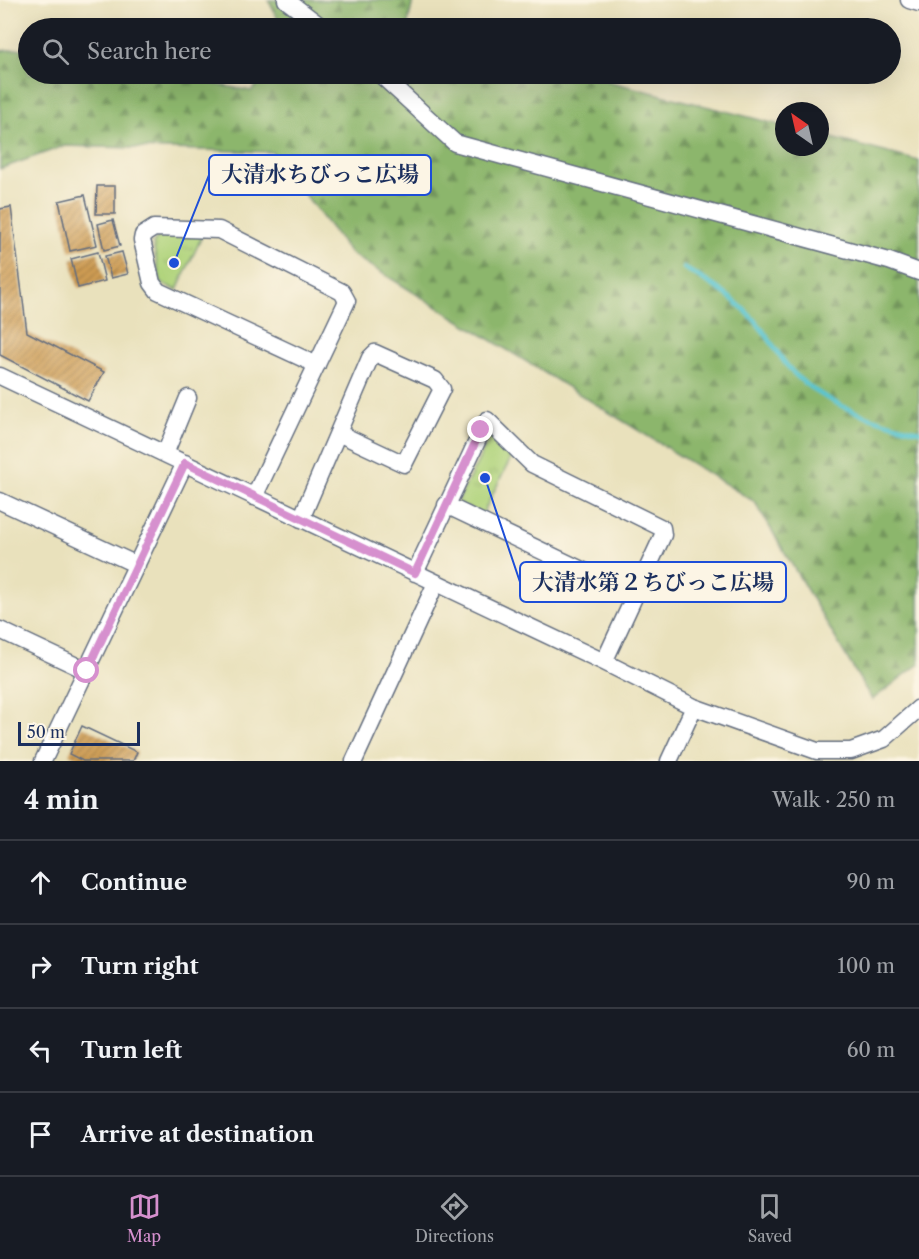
<!DOCTYPE html>
<html lang="en">
<head>
<meta charset="utf-8">
<style>
	:root { --surface:#171b24; --page:#20242c; --text:#f1f3f6; --muted:#9ea1a6; --line:#363941; --accent:#d690ce }
	body { margin:0; font-family:"Libre Caslon Text","Noto Serif JP",serif; background:var(--page); color:var(--text) }
	.compass { position:absolute; left:775px; top:102px; width:54px; height:54px; border-radius:50%; background:var(--surface); box-shadow:0 6px 24px #0002; rotate:326deg }
	.scale { position:absolute; left:18px; bottom:15px; width:122px; box-sizing:border-box; padding-left:6px; border:3px solid #1b2f5e; border-top:0; font-size:16px; line-height:21px; white-space:nowrap; color:#1b2f5e; -webkit-text-stroke:4px #fcf5e5; paint-order:stroke }
	.stop { position:absolute; width:18px; height:18px; margin:-14px; border:4px solid #d690ce; border-radius:50%; background:#fff }
	.stop.end { background:#d690ce; border-color:#fff; box-shadow:0 2px 6px #0008 }
	.list { margin:0; padding:0; list-style:none }
	h2 { display:flex; justify-content:space-between; align-items:center; height:78px; margin:0; padding:0 24px; font-size:26px }
	h2 small { font-size:20px; font-weight:400; color:var(--muted) }
	.list li { display:grid; grid-template-columns:39px 1fr auto; gap:18px; align-items:center; box-sizing:border-box; height:84px; padding:0 24px; border-top:2px solid var(--line) }
	.list b { display:block; font-size:22px; white-space:nowrap }
	.list em { font-size:20px; font-style:normal; color:var(--muted) }
	.icon { flex:none; width:33px; height:33px; fill:none; stroke:currentColor; stroke-width:2; stroke-linecap:round; stroke-linejoin:round }
	.map { position:relative; flex:none; width:919px; height:761px; overflow:hidden }
	.search { position:absolute; background:var(--surface); box-shadow:0 6px 24px #0002; left:18px; right:18px; top:18px; height:66px; display:flex; align-items:center; gap:15px; box-sizing:border-box; padding:0 21px; border-radius:33px; color:var(--muted); font-size:22px }
	.sheet { height:414px; background:var(--surface) }
	nav { display:flex; justify-content:space-around; align-items:center; box-sizing:border-box; height:84px; border-top:2px solid var(--line); background:var(--surface); font-size:16px; color:var(--muted) }
	nav a { display:grid; justify-items:center; gap:3px }
	nav .on { color:var(--accent) }
	.map>svg:first-child { display:block }
</style>
</head>
<body>
<div class="map">
<svg width="919" height="761" viewBox="0 0 919 761">
	<defs>
		<pattern id="forest-firs" width="22" height="20" patternUnits="userSpaceOnUse" patternTransform="scale(1.5)"><rect width="22" height="20" fill="#8cb66c"/><path d="M5 1l3.5 6h-7zM16 11l3.5 6h-7z" fill="#72945c"/></pattern>
		<pattern id="park-tufts" width="24" height="20" patternUnits="userSpaceOnUse" patternTransform="scale(1.5)"><rect width="24" height="20" fill="#b1d47d"/><path d="M3 7l-1-3M5 7V3M7 7l1-3M15 17l-1-3M17 17v-4M19 17l1-3" fill="none" stroke="#98b66e"/></pattern>
		<pattern id="building-hatch" width="6" height="6" patternUnits="userSpaceOnUse" patternTransform="scale(1.5)"><rect width="6" height="6" fill="#cd9b52"/><path d="M-1 1l2-2M0 6l6-6M5 7l2-2" fill="none" stroke="#a67f47"/></pattern>
	</defs>
	<rect width="100%" height="100%" fill="#fcf5e5"/>
	<filter id="ink" filterUnits="userSpaceOnUse"><feTurbulence type="fractalNoise" baseFrequency=".0167" numOctaves="2"/><feDisplacementMap in="SourceGraphic" scale="12" xChannelSelector="R" yChannelSelector="G"/><feConvolveMatrix kernelMatrix="1 2 1 2 8 2 1 2 1" color-interpolation-filters="sRGB"/></filter>
	<filter id="wash" filterUnits="userSpaceOnUse"><feTurbulence type="fractalNoise" baseFrequency=".008" numOctaves="4" result="noise"/><feDisplacementMap in="SourceGraphic" scale="24" xChannelSelector="R" yChannelSelector="G"/><feGaussianBlur stdDeviation="1.35" result="paint"/><feColorMatrix in="noise" values="0 0 0 0 0 0 0 0 0 0 0 0 0 0 0 0 0 1.4 0 .05"/><feComposite in="paint" operator="in"/></filter>
	<g filter="url(#wash)">
		<rect width="100%" height="100%" fill="#e9e1bc"/>
		<path fill="url(#forest-firs)" stroke="#547265" stroke-width="1.5" d="M268,0H413L407,28H283Z
			M28,48V74H160L251,91L269,74H580L784,126V147H820V135L919,161V664L872,700L755,502L351,254L272,152L64,146L0,169V51Z"/>
		<path fill="url(#park-tufts)" stroke="#66826e" stroke-width="1.5" d="M161,233L203,234L177,290L161,283L153,244Z
			M493,431L513,454L482,515L457,503Z"/>
		<g fill="none" stroke-linecap="round" stroke-linejoin="round">
			<path stroke="#58c5d1" stroke-width="4.5" d="M684,268C712,284 740,301 760,327C775,345 783,366 802,381C836,409 877,421 919,431"/>
		</g>
		<g id="blocks">
			<path fill="url(#building-hatch)" d="M97,186H115V214H96Z
				M85,195L97,245L70,251L59,201Z
				M11,207L27,332L104,372L88,401L0,355V209Z
				M113,220L120,246L104,250L98,224Z
				M98,252L105,281L78,288L71,259Z
				M122,252L128,274L111,278L105,256Z
				M82,726L137,752L133,761H83L69,754Z"/>
		</g>
	</g>
	<g filter="url(#ink)">
		<use href="#blocks" fill-opacity="0" stroke="#636d7f" stroke-width="1.5"/>
		<g fill="none" stroke-linecap="round" stroke-linejoin="round">
			<g stroke="#636d7f" stroke-width="19">
				<path id="street" d="M286,0L323,28
					M909,0L919,3
					M380,74L455,143L889,261L919,272
					M0,376L604,662L694,707L817,751H851L884,739L919,708
					M165,454L188,398
					M254,497L347,301L342,292L219,230L154,228L143,235L142,240L152,283L158,291L317,365
					M0,501L137,565
					M446,505L634,595
					M301,519L370,358L375,353L435,380L442,389L404,464L338,433
					M415,573L487,420L532,464L662,528L663,535L604,662
					M0,630L87,671
					M43,761L185,463
					M354,761L436,583
					M669,761L694,707"/>
			</g>
			<use href="#street" stroke="#fff" stroke-width="16"/>
		</g>
	</g>
	<g fill="none" stroke-linecap="round" stroke-linejoin="round" filter="url(#ink)">
		<path stroke="#d690ce" stroke-width="8" d="M87,671L185,463L415,573L481,430"/>
	</g>
	<path fill="none" stroke="#1d4ed8" stroke-width="2" d="M174 263L209 175M485 478L520 582"/>
	<g fill="#1d4ed8" stroke="#fcf5e5" stroke-width="2">
		<circle cx="174" cy="263" r="6"/>
		<circle cx="485" cy="478" r="6"/>
	</g>
	<g fill="#fcf5e5" stroke="#1d4ed8" stroke-width="2">
		<rect x="209" y="155" width="222" height="40" rx="6"/>
		<rect x="520" y="562" width="266" height="40" rx="6"/>
	</g>
	<g font-size="22" text-anchor="middle" font-weight="bold" fill="#1b2f5e">
		<text x="320" y="182">大清水ちびっこ広場</text>
		<text x="653" y="590">大清水第２ちびっこ広場</text>
	</g>
</svg>
<svg class="compass" viewBox="-18 -18 36 36"><path d="M0-13l5 13h-10z" fill="#e53935"/><path d="M0 13l5-13h-10z" fill="#9ea1a6"/></svg>
<div class="scale">50 m</div>
<div class="stop" style="left:87px;top:671px"></div>
<div class="stop end" style="left:481px;top:430px"></div>
<div class="search"><svg class="icon" aria-label="search" viewBox="0 0 24 24"><circle cx="10" cy="10" r="6"/><path d="M15 15l6 6"/></svg>Search here</div>
</div>
<section class="sheet">
<h2>4 min<small>Walk · 250 m</small></h2>
<ul class="list">
<li><svg class="icon" aria-label="ahead" viewBox="0 0 24 24"><path d="M12 20V5M6 11l6-6 6 6"/></svg><div><b>Continue</b></div><em>90 m</em></li>
<li><svg class="icon" aria-label="right" viewBox="0 0 24 24"><path d="M7 20v-9h11M14 6l5 5-5 5"/></svg><div><b>Turn right</b></div><em>100 m</em></li>
<li><svg class="icon" aria-label="left" viewBox="0 0 24 24"><path d="M17 20v-9H6M10 6l-5 5 5 5"/></svg><div><b>Turn left</b></div><em>60 m</em></li>
<li><svg class="icon" aria-label="arrive" viewBox="0 0 24 24"><path d="M6 21V4h12l-3 4 3 4H6"/></svg><div><b>Arrive at destination</b></div></li>
</ul>
</section>
<nav>
<a class="on"><svg class="icon" aria-label="map" viewBox="0 0 24 24"><path d="M3 6l6-2 6 2 6-2v14l-6 2-6-2-6 2zM9 4v14M15 6v14"/></svg>Map</a>
<a><svg class="icon" aria-label="directions" viewBox="0 0 24 24"><path d="M12 3l9 9-9 9-9-9zM9 14v-3h6M13 9l2 2-2 2"/></svg>Directions</a>
<a><svg class="icon" aria-label="saved" viewBox="0 0 24 24"><path d="M7 4h10v16l-5-4-5 4z"/></svg>Saved</a>
</nav>
</body>
</html>
